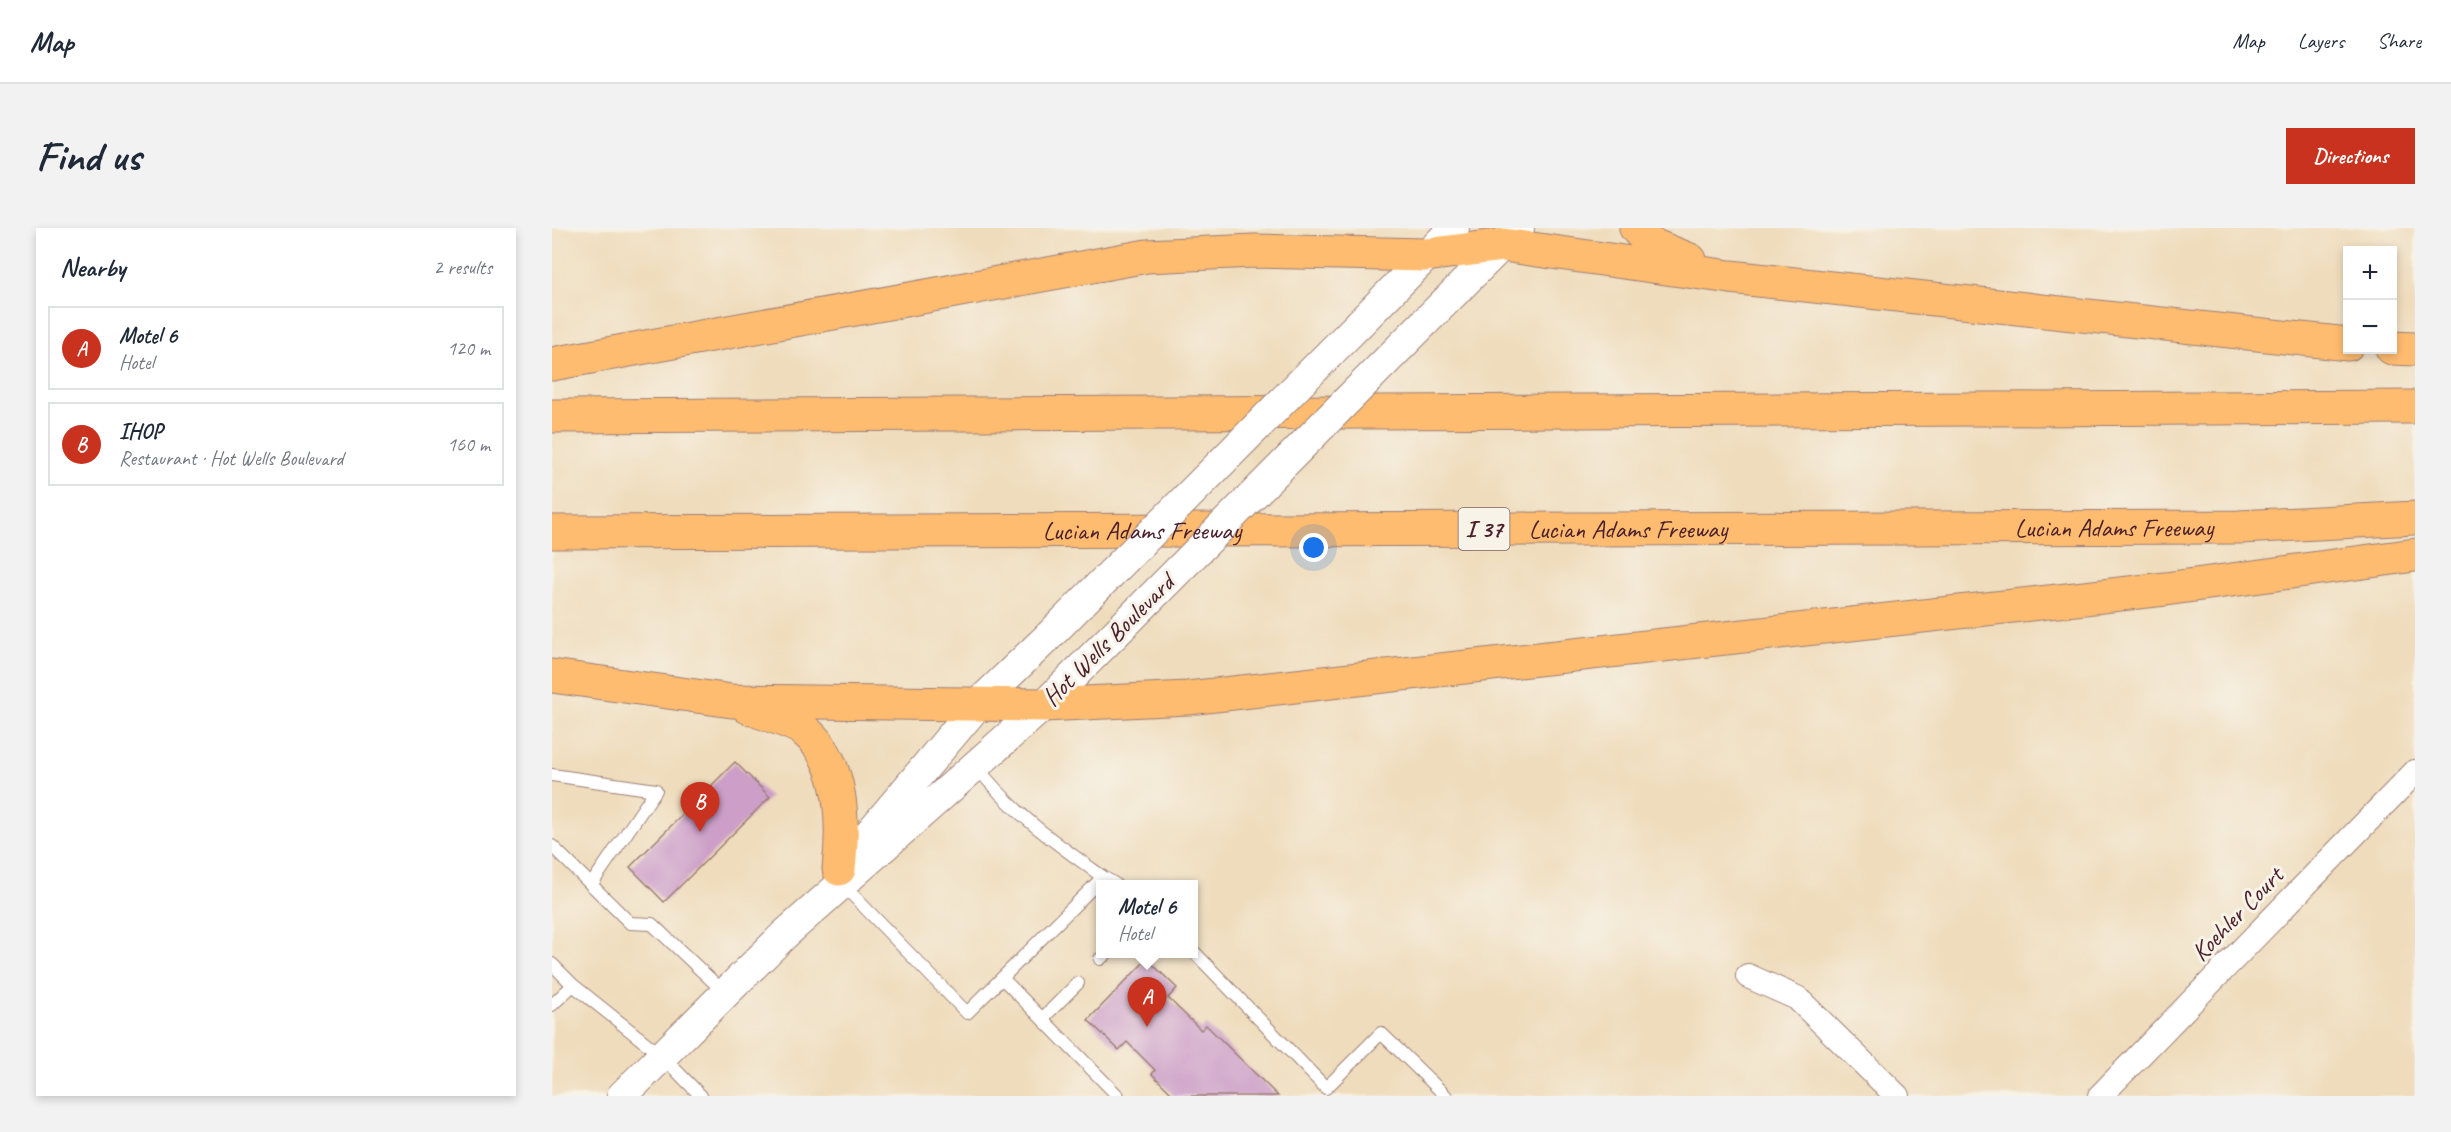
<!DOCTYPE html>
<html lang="en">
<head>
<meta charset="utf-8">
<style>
	:root { --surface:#fff; --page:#f2f2f3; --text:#1f2937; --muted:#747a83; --line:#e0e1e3; --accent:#c8321e }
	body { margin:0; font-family:Caveat,sans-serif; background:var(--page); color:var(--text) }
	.controls { position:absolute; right:18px; top:18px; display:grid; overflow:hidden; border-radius:0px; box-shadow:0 3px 9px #0003 }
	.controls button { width:54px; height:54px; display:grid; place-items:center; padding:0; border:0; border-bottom:2px solid var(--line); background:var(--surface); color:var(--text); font:30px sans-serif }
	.you { position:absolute; left:762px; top:320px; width:21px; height:21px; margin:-15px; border:4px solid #fff; border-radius:50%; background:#1a73e8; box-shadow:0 0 0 9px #1a73e833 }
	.badge { display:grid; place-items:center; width:39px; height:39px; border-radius:50%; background:var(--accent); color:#fff; font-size:20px; font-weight:700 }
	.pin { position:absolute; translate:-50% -50px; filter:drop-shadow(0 2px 3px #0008) }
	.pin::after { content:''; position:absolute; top:32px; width:21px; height:18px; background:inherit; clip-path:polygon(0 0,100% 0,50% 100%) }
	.popup { position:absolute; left:544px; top:652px; width:102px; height:78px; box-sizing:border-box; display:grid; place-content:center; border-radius:0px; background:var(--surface); filter:drop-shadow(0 2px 4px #0005); font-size:20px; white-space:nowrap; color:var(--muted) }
	.popup b { font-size:22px; color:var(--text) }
	.popup::after { content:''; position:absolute; left:50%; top:100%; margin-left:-12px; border:12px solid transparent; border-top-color:var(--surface) }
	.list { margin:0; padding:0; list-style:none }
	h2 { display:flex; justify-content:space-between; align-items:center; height:78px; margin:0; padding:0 24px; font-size:26px }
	h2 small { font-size:20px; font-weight:400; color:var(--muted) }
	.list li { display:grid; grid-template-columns:39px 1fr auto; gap:18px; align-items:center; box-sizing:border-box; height:84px; margin:0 12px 12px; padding:0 12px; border:2px solid var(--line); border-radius:0px }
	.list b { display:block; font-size:22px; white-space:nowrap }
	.list p { margin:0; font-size:20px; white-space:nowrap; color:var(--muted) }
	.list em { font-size:20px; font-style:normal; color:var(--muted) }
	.map { position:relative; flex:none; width:1863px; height:868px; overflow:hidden; border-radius:0px }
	header { display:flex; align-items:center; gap:36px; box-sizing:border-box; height:84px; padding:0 30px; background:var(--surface); border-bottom:2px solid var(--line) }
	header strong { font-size:28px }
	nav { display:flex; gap:33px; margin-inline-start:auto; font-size:21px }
	.intro { display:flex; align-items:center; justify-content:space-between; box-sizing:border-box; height:144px; padding:0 36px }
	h1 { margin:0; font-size:42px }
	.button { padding:15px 27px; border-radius:0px; background:var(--accent); color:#fff; font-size:21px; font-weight:700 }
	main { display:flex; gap:36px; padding:0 36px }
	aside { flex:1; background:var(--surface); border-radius:0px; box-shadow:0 3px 9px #0003 }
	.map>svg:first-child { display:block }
</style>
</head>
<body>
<header>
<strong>Map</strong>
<nav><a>Map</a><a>Layers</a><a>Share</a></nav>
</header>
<div class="intro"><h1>Find us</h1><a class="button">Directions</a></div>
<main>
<aside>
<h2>Nearby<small>2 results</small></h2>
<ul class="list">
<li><span class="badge">A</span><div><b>Motel 6</b><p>Hotel</p></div><em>120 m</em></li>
<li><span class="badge">B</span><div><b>IHOP</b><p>Restaurant · Hot Wells Boulevard</p></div><em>160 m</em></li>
</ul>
</aside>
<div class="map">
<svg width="1863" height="868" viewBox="0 0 1863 868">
	<rect width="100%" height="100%" fill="#f7f3e8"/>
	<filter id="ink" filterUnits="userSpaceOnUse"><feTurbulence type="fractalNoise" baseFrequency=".0167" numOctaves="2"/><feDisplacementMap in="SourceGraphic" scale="12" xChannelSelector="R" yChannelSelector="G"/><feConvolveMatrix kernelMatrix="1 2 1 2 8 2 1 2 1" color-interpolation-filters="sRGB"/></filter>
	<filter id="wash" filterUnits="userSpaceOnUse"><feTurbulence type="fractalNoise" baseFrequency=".008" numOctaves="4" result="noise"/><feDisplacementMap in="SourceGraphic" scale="24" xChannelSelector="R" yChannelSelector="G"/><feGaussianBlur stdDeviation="1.35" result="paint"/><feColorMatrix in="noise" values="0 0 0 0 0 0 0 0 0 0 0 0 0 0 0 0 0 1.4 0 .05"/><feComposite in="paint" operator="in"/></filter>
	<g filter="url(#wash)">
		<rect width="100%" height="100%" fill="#efdcbc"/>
		<g id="blocks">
			<path fill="#cc9ec8" d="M183,534L218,569L112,674L78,639Z
				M595,731L625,760L616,770L649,802L654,797L726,868H622L600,846L603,842L575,814L567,822L536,792Z"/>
		</g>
	</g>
	<g filter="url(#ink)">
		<use href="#blocks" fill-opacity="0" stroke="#9c7e74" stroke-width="1.5"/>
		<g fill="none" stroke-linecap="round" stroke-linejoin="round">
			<g stroke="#9c7e74" stroke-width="14">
				<path id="service" d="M0,547L104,562L39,657
					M0,618L78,695L100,696L173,765
					M551,649L563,656
					M290,656L415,785L551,649C502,614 462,586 424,538
					M642,724L774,860L829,805L894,868
					M548,731L554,726
					M0,736L21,757L110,828L149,868
					M451,751L566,868
					M0,777L21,757
					M490,791L526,755"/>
			</g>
			<g stroke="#9c7e74" stroke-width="26">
				<path id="minor" d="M1196,748L1245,770L1345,868
					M1548,868L1863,544"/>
			</g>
			<g stroke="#9c7e74" stroke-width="32">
				<path id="tertiary" d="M873,94L967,0
					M808,95L902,0
					M296,631L427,475L498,407
					M70,868L232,707L492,477L563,406"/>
			</g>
			<g stroke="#9c7e74" stroke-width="35">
				<g id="motorway">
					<path d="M1084,0L1098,16L1138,32"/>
					<path d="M1840,120L1863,121"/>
					<path d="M0,136L595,28L702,23L874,27L951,17L1178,49L1796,116"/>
					<path d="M0,188L1863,179"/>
					<path id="s1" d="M0,304L1687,299L1863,290"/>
					<path d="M0,448L180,473L492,477L636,470L1613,361L1863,327"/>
					<path d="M196,479C210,485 241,494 252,502C292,534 292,595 287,641"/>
				</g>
			</g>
			<use href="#service" stroke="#fff" stroke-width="12"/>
			<use href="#minor" stroke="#fff" stroke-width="24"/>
			<use href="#tertiary" stroke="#fff" stroke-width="30"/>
			<use href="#motorway" stroke="#febc70" stroke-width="33"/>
			<g stroke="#9c7e74" stroke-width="32" stroke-linecap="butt">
				<path id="tertiary-bridge" d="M563,406L873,94
					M498,407L808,95"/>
			</g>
			<use href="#tertiary-bridge" stroke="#fff" stroke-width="30"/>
		</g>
	</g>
	<g text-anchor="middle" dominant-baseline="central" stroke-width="6" stroke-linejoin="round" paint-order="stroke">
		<rect fill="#f7f3e8" stroke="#7e5f64" stroke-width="1.5" x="906.5" y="280" width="51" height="42" rx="4.5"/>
		<g font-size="24" font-weight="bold" fill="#4a1f2b">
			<text x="932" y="301">I 37</text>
		</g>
		<g font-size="26" fill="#4a1f2b" stroke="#f7f3e8">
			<text stroke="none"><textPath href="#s1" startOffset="1562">Lucian Adams Freeway</textPath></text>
			<text stroke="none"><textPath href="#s1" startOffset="1076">Lucian Adams Freeway</textPath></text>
			<text stroke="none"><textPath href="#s1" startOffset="590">Lucian Adams Freeway</textPath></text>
			<text transform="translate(556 412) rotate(-45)">Hot Wells Boulevard</text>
			<text transform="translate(1685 686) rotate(-46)">Koehler Court</text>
		</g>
	</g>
</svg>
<div class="controls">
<button>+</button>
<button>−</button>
</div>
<div class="you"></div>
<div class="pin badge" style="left:595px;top:799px">A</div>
<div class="popup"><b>Motel 6</b>Hotel</div>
<div class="pin badge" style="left:148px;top:604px">B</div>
</div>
</main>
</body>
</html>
